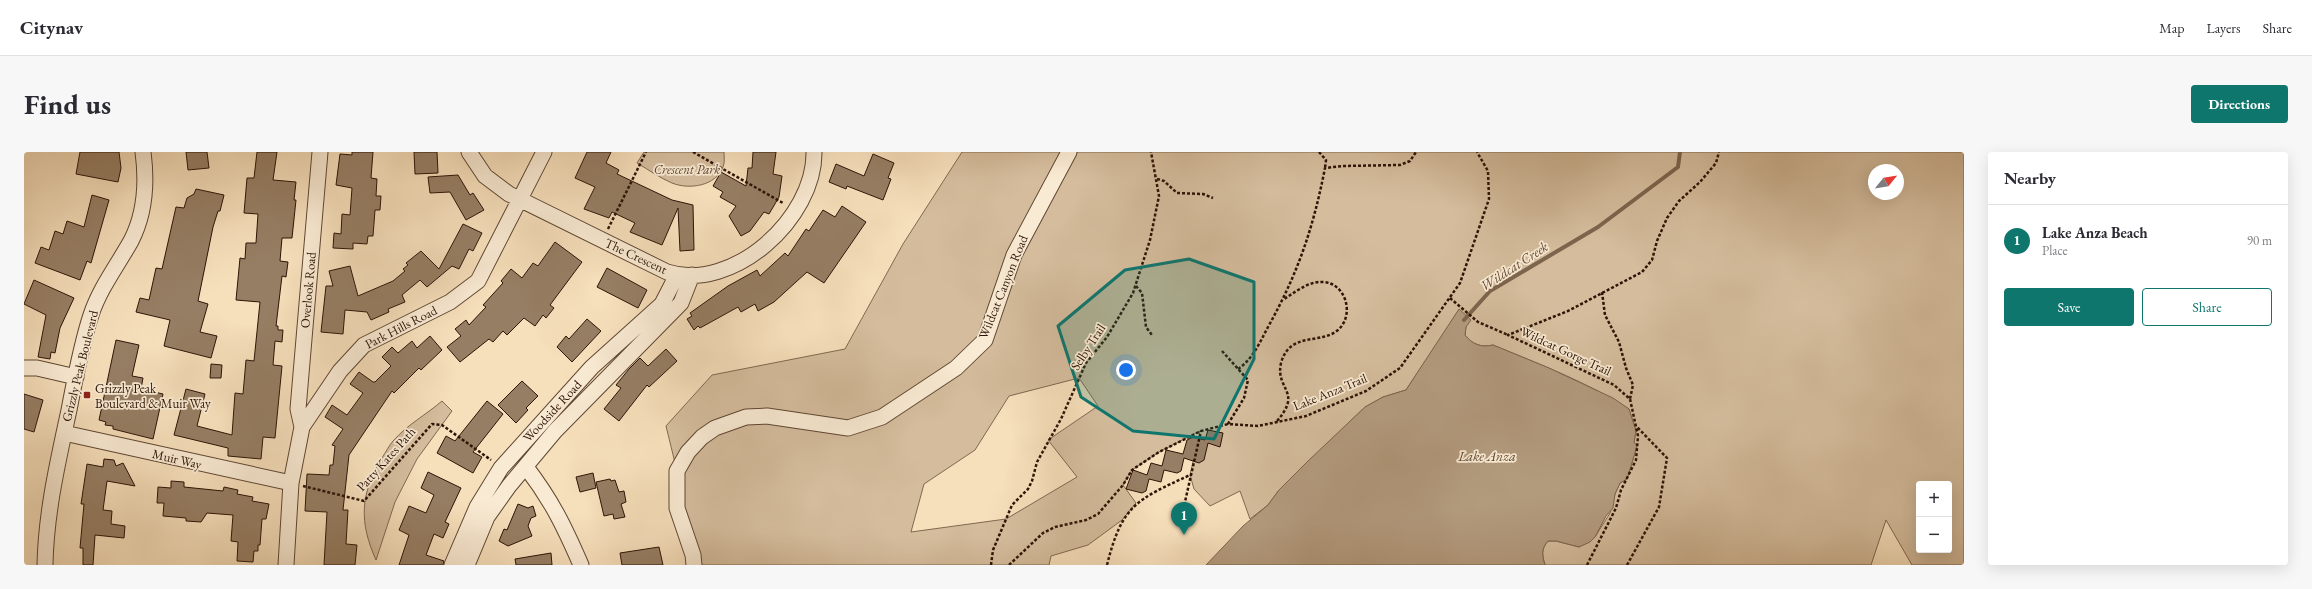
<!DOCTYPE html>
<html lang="en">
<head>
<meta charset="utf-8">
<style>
	:root { --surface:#fff; --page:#f7f7f7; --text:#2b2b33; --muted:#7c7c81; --line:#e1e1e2; --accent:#0f766e }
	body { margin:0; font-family:"EB Garamond",serif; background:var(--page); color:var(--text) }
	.controls { position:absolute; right:12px; bottom:12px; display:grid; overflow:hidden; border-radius:4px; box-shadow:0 4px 16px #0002 }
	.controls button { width:36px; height:36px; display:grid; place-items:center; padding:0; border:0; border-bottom:1px solid var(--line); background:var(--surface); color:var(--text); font:20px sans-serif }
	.compass { position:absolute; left:1844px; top:12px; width:36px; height:36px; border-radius:50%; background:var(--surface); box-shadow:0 4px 16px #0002; rotate:60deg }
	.you { position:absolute; left:1102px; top:218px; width:14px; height:14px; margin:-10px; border:3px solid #fff; border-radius:50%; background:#1a73e8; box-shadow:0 0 0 6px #1a73e833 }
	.badge { display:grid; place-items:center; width:26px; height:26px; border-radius:50%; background:var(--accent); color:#fff; font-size:13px; font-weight:700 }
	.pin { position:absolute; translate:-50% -33px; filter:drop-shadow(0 1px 2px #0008) }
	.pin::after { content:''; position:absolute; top:21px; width:14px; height:12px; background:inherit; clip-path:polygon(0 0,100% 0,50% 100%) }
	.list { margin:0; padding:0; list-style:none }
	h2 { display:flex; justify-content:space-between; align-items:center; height:52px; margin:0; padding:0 16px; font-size:17px }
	h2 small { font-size:13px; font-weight:400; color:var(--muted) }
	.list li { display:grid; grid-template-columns:26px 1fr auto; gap:12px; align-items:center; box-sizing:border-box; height:72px; padding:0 16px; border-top:1px solid var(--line) }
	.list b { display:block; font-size:15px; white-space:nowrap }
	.list p { margin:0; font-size:13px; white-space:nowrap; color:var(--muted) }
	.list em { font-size:13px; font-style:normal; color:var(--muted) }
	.actions { display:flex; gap:8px; padding:12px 16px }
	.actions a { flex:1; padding:9px 0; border:1px solid var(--accent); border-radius:4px; text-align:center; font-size:14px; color:var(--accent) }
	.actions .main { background:var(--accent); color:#fff }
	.map { position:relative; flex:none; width:1940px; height:413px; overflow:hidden; border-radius:4px }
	header { display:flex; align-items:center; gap:24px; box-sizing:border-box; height:56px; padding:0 20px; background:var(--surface); border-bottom:1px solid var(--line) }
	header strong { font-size:19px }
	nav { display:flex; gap:22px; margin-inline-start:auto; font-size:14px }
	.intro { display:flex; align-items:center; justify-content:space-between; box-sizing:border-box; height:96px; padding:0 24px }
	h1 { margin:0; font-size:28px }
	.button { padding:10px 18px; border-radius:4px; background:var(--accent); color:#fff; font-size:14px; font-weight:700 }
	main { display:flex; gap:24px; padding:0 24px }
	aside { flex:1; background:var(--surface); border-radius:4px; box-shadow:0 4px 16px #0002 }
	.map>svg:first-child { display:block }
</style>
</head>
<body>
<header>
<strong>Citynav</strong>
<nav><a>Map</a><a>Layers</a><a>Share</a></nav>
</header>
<div class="intro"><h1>Find us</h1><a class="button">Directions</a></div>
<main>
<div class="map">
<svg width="1940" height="413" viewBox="0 0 1940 413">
	<rect width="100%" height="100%" fill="#f6dfbb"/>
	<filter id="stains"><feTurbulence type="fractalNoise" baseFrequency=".005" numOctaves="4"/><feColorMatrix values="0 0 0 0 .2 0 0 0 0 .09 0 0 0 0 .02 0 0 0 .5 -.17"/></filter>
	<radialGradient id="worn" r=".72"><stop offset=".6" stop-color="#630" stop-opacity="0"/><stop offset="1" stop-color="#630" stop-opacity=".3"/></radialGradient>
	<path fill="#d4bc9c" stroke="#806851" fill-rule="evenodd" d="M620,0H700C700,5 701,11 699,15C692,34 665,38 648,31C636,26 625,18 613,11Z
		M938,0H1940V413H1888L1862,368L1847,413H1521C1518,403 1517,397 1524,389H1532L1555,395L1571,385L1586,361L1591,342L1596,331L1603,327L1613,294L1610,290L1612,279L1605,257C1563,230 1515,212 1469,193C1457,196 1448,192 1441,183L1442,175L1435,158L1382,238L1359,245L1341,255L1255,338L1244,353L1226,367L1216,339L1186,354L1170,337L1166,323L1176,279L1135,300L1108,318L1099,333L1112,351L1098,368L1064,393L1027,404L1025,413H670L653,319L642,274L688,223L821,197L879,92ZM1850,18H1874V42H1850ZM1055,226L1074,254L1024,288L1053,325L982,367L887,380L900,332L951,298L985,244ZM1895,332H1925V398H1895Z
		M418,249L428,259L393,307L371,350L352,408C335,370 336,342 358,306C362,300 365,293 370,288C383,273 403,262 418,249Z"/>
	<path fill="#b29a7d" stroke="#7d644d" d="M1435,157L1447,168L1442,175L1441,183C1448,192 1457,196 1469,193L1525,216L1589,246L1605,257L1612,279L1610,290L1613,294L1603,327L1596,331L1591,342L1589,356L1582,364L1571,385L1566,390L1555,395L1532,389H1524C1517,397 1518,403 1521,413H1182L1219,374L1244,353L1255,338L1284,309L1341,255L1359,245L1382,238Z"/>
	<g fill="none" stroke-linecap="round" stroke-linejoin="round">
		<path stroke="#7d644d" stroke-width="4" d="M1440,168L1466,139L1574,75L1654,15L1656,0"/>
	</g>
	<path fill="#967e64" stroke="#2d1406" d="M56,0H95L97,16L94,30L52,22Z
		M162,0H183L185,16L164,18Z
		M233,0H253L249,28L272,30L270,48H272L268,86H258L256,109L264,110L262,125L258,124L252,174H254V178H259L258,190L251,189L249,213L258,214L251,286L239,285L237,307L204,304V296L150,283L162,237L181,242L173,274L208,283L211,241L219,242L222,208L230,209L236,150L212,148L216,106L221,107L222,91H232L234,62L220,61L223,26H230Z
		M328,0H349L347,26L353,27L352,44H357L356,58H351L349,84H344L343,92L329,91V97L309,96L310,81L317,82L318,62L326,63L328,36L312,33L316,2L328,3Z
		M390,0H413L414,21L391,22Z
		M563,0H587L582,11L595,18L593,22L648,48L669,53L670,98L656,99L654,56L638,93L606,80L611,71L588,60L585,66L560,57L571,35L551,26Z
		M729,0H752L749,22L758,24L755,45L745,62L740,60L726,79L717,84L705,64L712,54L696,45L699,40L689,34L697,20L722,34L724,16H728Z
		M849,2L870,11L864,26L867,27L859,48L823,34L822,37L805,30L812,12L840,24Z
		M434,23L446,43L449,41L460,58L442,68L426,40L406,41L404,25Z
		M172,37L200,43L196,59H194L189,75L174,149L184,152L176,180L193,184L187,206L140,194L146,168L112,160L116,146L125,148L132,116L138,117L152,55L160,56L163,46L170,42Z
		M68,43L85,48L67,111L63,109L56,128L11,111L17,95L25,98L31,79L39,82L43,69L60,75Z
		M818,54L842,70L800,131L783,120L750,150L734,159L731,152L717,160L714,155L676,176L674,174L670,178L663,167L668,164L666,161L704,134L733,118L736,124L761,101L764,104L782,77L785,79L799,58L811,65Z
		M439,72L458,81L449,99L445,97L435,117L428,114L403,135L396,128L378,143L381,150L364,157L365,160L347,168L343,160L321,158L319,182L297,180L302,134H309L305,119L326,114L334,144L369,129L381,119L379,117L384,113L382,111L397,99L415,117Z
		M531,90L558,110L526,153L530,156L522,166L519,163L511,174L500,166L483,183L479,179L469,190L465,187L436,210L423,195L437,184L431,177L442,168L445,173L462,155L459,153L479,131L477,129L487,117L498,126L509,111L514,114Z
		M583,116L623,138L614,156L573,135Z
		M10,128L50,146L36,176L31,201L27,200L26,207L14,205L22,163L0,152Z
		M563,167L577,179L548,210L533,195L542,184L545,187Z
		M406,184L418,198L397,218L395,216L370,241L368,239L325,303L319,358H324L322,392L333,393L331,413H300L303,360L281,359L283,322L305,323L306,313H309L311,294L308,293L319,277L301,265L308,253L323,263L339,241L326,232L335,220L349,230H351L367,214L358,205L368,195L374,201L388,189L393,196Z
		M92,188L115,193L108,224L119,226L117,237L139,242L129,287L89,277V274L81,273L82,270L75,268Z
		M642,197L653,209L625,235L623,233L595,269L580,257L597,236L592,233L605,217L616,206L624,214Z
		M187,212L198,213L197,226H186Z
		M498,229L514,244L502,256L504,258L492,271L474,253Z
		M0,242L19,248L10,280L0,277Z
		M463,249L479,262L449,300L458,305L449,321L413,301L422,284L431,289Z
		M1184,278L1199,281L1196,295L1184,291L1180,308L1175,311L1160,306L1157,319L1153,321L1140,318L1137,330L1125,327L1122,339L1118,341L1102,337L1109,318L1123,323L1127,311L1138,314L1142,298L1159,302L1163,288L1169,285L1181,288Z
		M80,307L90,308L92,314L99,311L111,334L83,329L79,358L88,359L87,372L101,374L100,386L71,383L69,413H59V396H56L60,352H57L63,312L79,315Z
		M404,320L437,336L421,370L425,372L419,386L410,382L402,403L420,409L419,413H375L385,383L375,378L385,354L402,361L410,343L397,336Z
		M569,321L572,336L556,340L552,325Z
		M586,327L587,329L591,328L595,340L600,339L602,350L597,352L601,365L590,367L589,362L580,364L572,330Z
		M147,329L160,330V335L199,339L200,335L214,338L213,342L229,345L228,349L245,352L242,367H238L236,393H234V399H230L229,410L213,409L214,390L207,389L209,363L183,361L177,370L162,369V366L139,364L140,351H133L134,335L147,336Z
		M494,352L504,356L509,354L512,364L507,366L504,374L508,384L484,394L475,389L480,377L483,378Z
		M635,395L639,413H598L596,401Z
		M527,401L528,413H492L491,407Z"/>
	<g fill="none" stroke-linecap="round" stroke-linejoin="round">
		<g stroke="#5f4733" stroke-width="17">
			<path id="minor" d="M445,0L461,24L485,42L643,120C709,141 791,66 790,0
				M0,216H13L52,225
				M278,275L274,257L296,0
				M40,281L267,331
				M502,315C528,349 540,374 557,413
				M21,413C22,360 34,309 45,258C51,227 57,193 67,163C76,136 93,114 107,89C121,62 123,30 119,0
				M262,413L267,331L278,275L316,219L340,193L426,150L454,129L520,0
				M428,413L453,355L477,316L568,215L638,152L653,123
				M443,413L463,365L485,334L531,279L657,151L668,123
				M670,413L669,403L653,356V319L664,300L678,285L691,276L722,265L743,264L824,276L858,265L932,216L961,188L990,103L1045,0"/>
		</g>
		<path stroke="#2d1406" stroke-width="2.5" stroke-dasharray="3 2" stroke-linecap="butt" d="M669,0L759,51
			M1295,0L1302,8L1301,16
			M1133,27L1140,29L1153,41L1179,42L1189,46
			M584,77L622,0
			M1112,134L1118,141L1122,175L1128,183
			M1578,140L1581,163L1595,190L1602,216L1609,233L1606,247
			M1426,146L1454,170L1484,183
			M1198,199L1224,228L1220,246L1204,272L1234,274L1282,264L1342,239L1376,216L1436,131L1465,47L1464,19L1453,0
			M1214,217C1229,207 1236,190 1244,175C1274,121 1289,77 1301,16L1319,14L1376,13L1386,9L1392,0
			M1253,269C1279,239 1251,238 1257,211C1266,179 1296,193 1314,178C1331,163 1322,131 1299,130C1284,129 1272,140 1260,147
			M279,334L340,349L408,272L418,273L467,308
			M1158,363L1177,279
			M967,413L969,398L988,353L1004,337L1008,329L1013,310L1037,267L1062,211L1083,185L1109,141L1126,88L1135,44L1127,0
			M985,413L1019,381L1031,375L1062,368L1074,362L1099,333L1108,318L1135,300L1177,279L1204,272
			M1083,413C1098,353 1112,348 1166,323
			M1563,413L1592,356L1597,338L1612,308L1614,284L1606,247L1590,233L1484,183L1544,159L1618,120L1628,108L1633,89L1643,66L1655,49L1676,30L1692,11L1695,0
			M1603,413L1635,355L1643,306L1613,275"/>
		<use href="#minor" stroke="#f9ead3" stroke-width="15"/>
	</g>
	<path fill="#0f766e" fill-opacity="0.2" stroke="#0f766e" stroke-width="3" stroke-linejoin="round" d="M1165,107L1230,130V207L1190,287L1109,279L1057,245L1034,174L1101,118Z"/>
	<rect fill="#8f2418" stroke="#f9ead3" stroke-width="1.5" x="59" y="239" width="8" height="8" rx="2"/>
	<g text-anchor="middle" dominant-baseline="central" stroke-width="3.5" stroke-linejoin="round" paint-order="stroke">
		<g font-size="13" font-style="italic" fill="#5f4633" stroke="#f9ead3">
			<text x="663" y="17">Crescent Park</text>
		</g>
		<g font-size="13" fill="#2d1406" stroke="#f9ead3">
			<text transform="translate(612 104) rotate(25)">The Crescent</text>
			<text transform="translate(979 135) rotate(-68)">Wildcat Canyon Road</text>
			<text transform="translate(284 138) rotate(-85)">Overlook Road</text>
			<text transform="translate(377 175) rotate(-27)">Park Hills Road</text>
			<text transform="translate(1064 195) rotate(-57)">Selby Trail</text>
			<text transform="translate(1542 199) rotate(25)">Wildcat Gorge Trail</text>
			<text transform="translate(56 214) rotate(-76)">Grizzly Peak Boulevard</text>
			<text transform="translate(1306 240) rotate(-22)">Lake Anza Trail</text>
			<text transform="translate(528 259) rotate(-47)">Woodside Road</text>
			<text transform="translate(153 307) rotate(13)">Muir Way</text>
			<text transform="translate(362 307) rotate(-48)">Patty Kates Path</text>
		</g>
		<g font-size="13" fill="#2d1406" stroke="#f9ead3" text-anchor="start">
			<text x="71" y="236">Grizzly Peak<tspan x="71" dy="15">Boulevard &amp; Muir Way</tspan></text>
		</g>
		<g font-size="14" font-style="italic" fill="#624a36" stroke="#f9ead3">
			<text transform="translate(1490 114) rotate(-33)">Wildcat Creek</text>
			<text x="1463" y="304">Lake Anza</text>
		</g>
	</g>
	<rect width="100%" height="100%" filter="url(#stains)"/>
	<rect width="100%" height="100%" fill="url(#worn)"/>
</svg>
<div class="controls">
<button>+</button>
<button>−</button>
</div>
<svg class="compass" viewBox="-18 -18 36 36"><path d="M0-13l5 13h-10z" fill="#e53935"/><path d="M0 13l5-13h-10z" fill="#7c7c81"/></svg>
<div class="you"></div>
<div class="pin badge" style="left:1160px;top:383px">1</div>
</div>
<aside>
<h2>Nearby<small></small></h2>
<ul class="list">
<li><span class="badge">1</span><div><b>Lake Anza Beach</b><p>Place</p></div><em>90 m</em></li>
</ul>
<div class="actions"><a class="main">Save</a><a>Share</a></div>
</aside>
</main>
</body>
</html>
